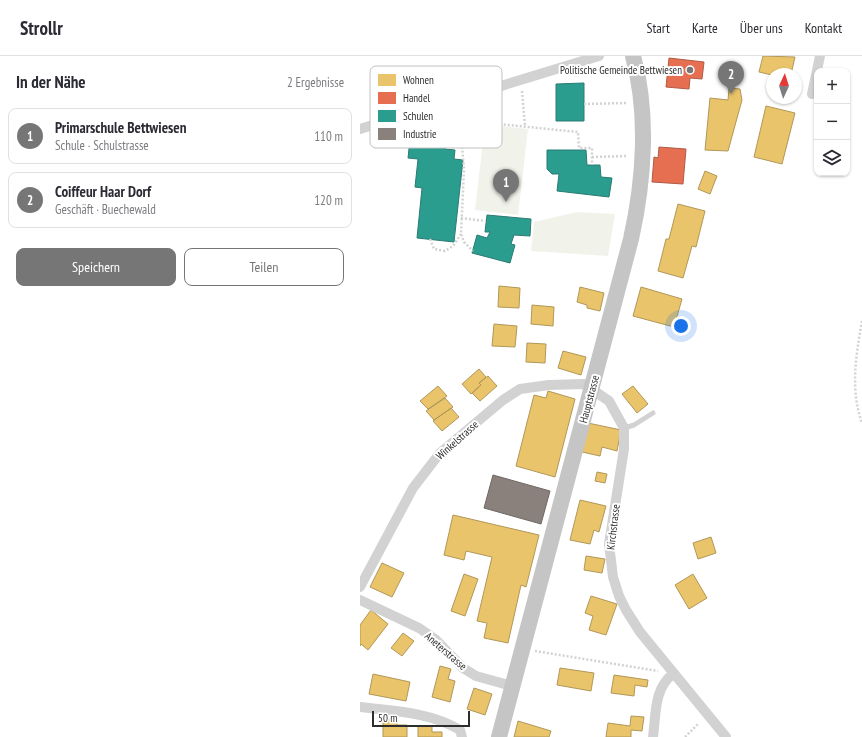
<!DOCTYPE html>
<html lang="de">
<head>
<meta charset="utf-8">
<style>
	:root { --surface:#fff; --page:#f2f2f3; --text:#2b2b33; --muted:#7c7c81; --line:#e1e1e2; --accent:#767676 }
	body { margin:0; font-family:"PT Sans Narrow",sans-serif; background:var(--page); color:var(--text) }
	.controls { position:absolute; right:12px; top:12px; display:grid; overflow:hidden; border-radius:8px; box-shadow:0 1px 3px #0004 }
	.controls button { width:36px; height:36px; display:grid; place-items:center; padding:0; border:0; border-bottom:1px solid var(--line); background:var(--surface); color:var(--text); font:20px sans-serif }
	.compass { position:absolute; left:406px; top:12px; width:36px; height:36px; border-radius:50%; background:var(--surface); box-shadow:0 1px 3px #0004; rotate:4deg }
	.scale { position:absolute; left:12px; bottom:10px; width:98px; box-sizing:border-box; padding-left:4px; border:2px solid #2d2d2d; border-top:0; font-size:11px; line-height:14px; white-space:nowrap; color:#2d2d2d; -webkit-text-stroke:3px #fff; paint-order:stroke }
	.you { position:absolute; left:321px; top:270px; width:14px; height:14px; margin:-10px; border:3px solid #fff; border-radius:50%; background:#1a73e8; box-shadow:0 0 0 6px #1a73e833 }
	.badge { display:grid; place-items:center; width:26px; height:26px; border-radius:50%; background:var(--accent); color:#fff; font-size:13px; font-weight:700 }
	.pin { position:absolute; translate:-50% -33px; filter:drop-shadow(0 1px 2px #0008) }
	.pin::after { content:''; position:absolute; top:21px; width:14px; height:12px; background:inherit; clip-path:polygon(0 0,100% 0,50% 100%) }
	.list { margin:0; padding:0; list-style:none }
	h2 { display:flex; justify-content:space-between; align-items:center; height:52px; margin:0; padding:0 16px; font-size:17px }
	h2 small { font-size:13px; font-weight:400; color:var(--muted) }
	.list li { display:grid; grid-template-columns:26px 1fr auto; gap:12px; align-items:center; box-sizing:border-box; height:56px; margin:0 8px 8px; padding:0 8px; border:1px solid var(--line); border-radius:8px }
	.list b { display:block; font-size:15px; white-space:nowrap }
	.list p { margin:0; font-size:13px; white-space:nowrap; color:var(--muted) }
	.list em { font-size:13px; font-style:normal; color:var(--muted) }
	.actions { display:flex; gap:8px; padding:12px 16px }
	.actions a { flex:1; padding:9px 0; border:1px solid var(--accent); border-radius:8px; text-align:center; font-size:14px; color:var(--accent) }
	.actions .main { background:var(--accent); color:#fff }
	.icon { flex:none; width:22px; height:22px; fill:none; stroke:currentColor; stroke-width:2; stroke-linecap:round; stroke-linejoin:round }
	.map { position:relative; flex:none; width:502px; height:681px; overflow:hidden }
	header { display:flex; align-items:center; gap:24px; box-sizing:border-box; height:56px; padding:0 20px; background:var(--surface); border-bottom:1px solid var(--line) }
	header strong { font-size:19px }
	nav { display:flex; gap:22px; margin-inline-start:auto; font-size:14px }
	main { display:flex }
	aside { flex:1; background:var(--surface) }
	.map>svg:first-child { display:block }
</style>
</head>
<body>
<header>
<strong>Strollr</strong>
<nav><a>Start</a><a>Karte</a><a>Über uns</a><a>Kontakt</a></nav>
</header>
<main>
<aside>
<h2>In der Nähe<small>2 Ergebnisse</small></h2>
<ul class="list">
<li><span class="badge">1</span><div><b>Primarschule Bettwiesen</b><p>Schule · Schulstrasse</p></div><em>110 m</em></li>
<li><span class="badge">2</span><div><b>Coiffeur Haar Dorf</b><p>Geschäft · Buechewald</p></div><em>120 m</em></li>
</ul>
<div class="actions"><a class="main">Speichern</a><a>Teilen</a></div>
</aside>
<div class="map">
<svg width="502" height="681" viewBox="0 0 502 681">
	<rect width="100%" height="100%" fill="#fff"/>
	<path fill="#f1f3eb" d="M125,68L168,73L158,159L115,154Z
		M217,156L255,158L248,200L171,195L174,166Z"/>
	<path fill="#e9c46a" stroke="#b19758" d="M403,0L435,1L431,18L412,19L399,16Z
		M369,32L380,33L382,44L368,95L345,94L350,42L368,44Z
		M406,50L435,57L422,108L394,101Z
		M345,115L357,120L350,138L338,133Z
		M318,148L345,155L336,191L332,190L323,222L298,215L306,183H309Z
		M139,230L160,232L159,252L138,251Z
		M220,231L244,237L240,255L227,252V249L217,246Z
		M281,231L322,243L314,271L273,260Z
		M172,249L194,251L193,270L171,268Z
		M134,268L157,270L155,291L132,290Z
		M167,287L186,288L185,307L166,306Z
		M203,295L226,301L221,319L198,312Z
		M119,313L126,321L119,327L121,329L111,338L102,328Z
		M128,320L137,330L120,345L112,337L121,329L119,327Z
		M78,330L87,340L68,353L60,345Z
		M273,330L288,348L277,357L262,338Z
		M188,335L215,343L195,421L156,410L174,339L186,342Z
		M85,342L93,351L74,364L66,355Z
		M91,352L99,361L82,375L73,365Z
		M228,367L261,374L257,395L242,391L240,400L222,396Z
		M237,416L247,418L245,427L235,425Z
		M220,444L246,450L239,476L234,474L230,488L210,484Z
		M93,459L179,479L166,531L161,529L148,587L124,582L127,567L117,565L132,501L106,495L104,504L84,499Z
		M351,481L356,497L338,503L333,487Z
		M226,500L245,503L242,517L224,514Z
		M22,507L44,517L32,541L10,531Z
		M104,518L118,523L105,560L91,555Z
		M333,518L347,542L329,553L315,529Z
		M231,540L257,548L246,579L229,574L233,560L225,557Z
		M11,554L28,568L8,594L1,588L0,590V569Z
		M43,577L54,585L42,600L31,592Z
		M80,610L91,613L88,623L95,625L90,646L72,641Z
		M200,612L234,617L231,635L197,629Z
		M13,618L50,626L46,645L9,638Z
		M254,619L288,624L287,631L275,629L274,640L251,637Z
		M114,632L132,638L125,659L107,653Z
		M271,660L284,661L282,675L271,674V681H246L248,667L270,670Z
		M23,663H37V669H47V681H23Z
		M158,665L191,675L189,681H154Z
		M58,670H72V676H82V681H58Z"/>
	<path fill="#e76f51" stroke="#af5b46" d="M309,2L344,6L342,23L330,22L329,33L306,31Z
		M299,91L326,93L323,128L292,126L294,101L298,102Z"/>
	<path fill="#2a9d8f" stroke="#2b7b72" d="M224,27V65H196V28Z
		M51,74L86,78L85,93L95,94L94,103L103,104L94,186L57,182L62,132L55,131L58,103L48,102Z
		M187,94H226L227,109H240L241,121L252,122L249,141L197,135L199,118H192L187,113Z
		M127,159L171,163L170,180L154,179L151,188L155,189L150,207L112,197L117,179L127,182L130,176H125Z"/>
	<path fill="#8a817c" stroke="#6e6864" d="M133,419L190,435L181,468L124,452Z"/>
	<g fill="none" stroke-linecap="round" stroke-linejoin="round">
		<path stroke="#d2d2d2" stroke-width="2.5" stroke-dasharray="2 2" stroke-linecap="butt" d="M162,35L165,70
			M224,48L268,47
			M92,56L102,90L104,113L101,178L104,186L113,195
			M75,61L74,77L109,65L218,76L219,92H232V109
			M232,101L268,100
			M101,162L126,165
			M70,183L74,193L85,195L93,190L101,178
			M502,265C496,299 490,334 502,367
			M175,595L298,615
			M325,681L339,667"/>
		<path stroke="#d2d2d2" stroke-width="5" d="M264,372L274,369L293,357"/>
		<path stroke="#d2d2d2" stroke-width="10" d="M452,38L460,0
			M0,73L239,0
			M0,531L53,432L80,397L143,344L160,333L189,329L224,328L249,345L264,372V393L249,488L253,521L259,540L266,554L280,576L366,681
			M0,544L59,572L75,583L103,612L116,620L152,630
			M0,651C34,655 70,656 100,674L102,681
			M293,681C296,658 294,632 313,618"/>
		<path stroke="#c5c5c5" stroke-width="16" d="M139,681L271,183C284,125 289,58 273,0"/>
	</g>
	<circle fill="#767676" stroke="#fff" stroke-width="1.5" cx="330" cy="14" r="4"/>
	<g text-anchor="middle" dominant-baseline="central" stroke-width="4" stroke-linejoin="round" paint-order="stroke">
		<g font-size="11" fill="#2d2d2d" stroke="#fff" text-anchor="end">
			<text x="322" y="14">Politische Gemeinde Bettwiesen</text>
		</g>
		<g font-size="11" fill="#2d2d2d" stroke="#fff">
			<text transform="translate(229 343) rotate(-75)">Hauptstrasse</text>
			<text transform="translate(97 384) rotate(-42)">Winkelstrasse</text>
			<text transform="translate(253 471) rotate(-83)">Kirchstrasse</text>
			<text transform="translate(86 595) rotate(41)">Aneterstrasse</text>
		</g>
	</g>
	<rect x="10" y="10" width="132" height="82" rx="6" fill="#fff" stroke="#c0c0c0" stroke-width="1"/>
	<rect x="18" y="18" width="18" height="12" fill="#e9c46a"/>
	<rect x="18" y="36" width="18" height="12" fill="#e76f51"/>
	<rect x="18" y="54" width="18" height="12" fill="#2a9d8f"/>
	<rect x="18" y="72" width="18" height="12" fill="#8a817c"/>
	<g font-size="11" fill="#2d2d2d">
		<text x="43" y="28">Wohnen</text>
		<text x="43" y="46">Handel</text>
		<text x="43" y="64">Schulen</text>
		<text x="43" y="82">Industrie</text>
	</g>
</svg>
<div class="controls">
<button>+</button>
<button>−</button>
<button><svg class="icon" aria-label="layers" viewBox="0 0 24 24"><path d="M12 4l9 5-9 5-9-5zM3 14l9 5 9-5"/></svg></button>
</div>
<svg class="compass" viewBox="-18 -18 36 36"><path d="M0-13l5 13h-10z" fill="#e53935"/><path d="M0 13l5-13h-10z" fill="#7c7c81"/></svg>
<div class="scale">50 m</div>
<div class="you"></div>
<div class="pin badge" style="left:146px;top:146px">1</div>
<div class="pin badge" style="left:371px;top:38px">2</div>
</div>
</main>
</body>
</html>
